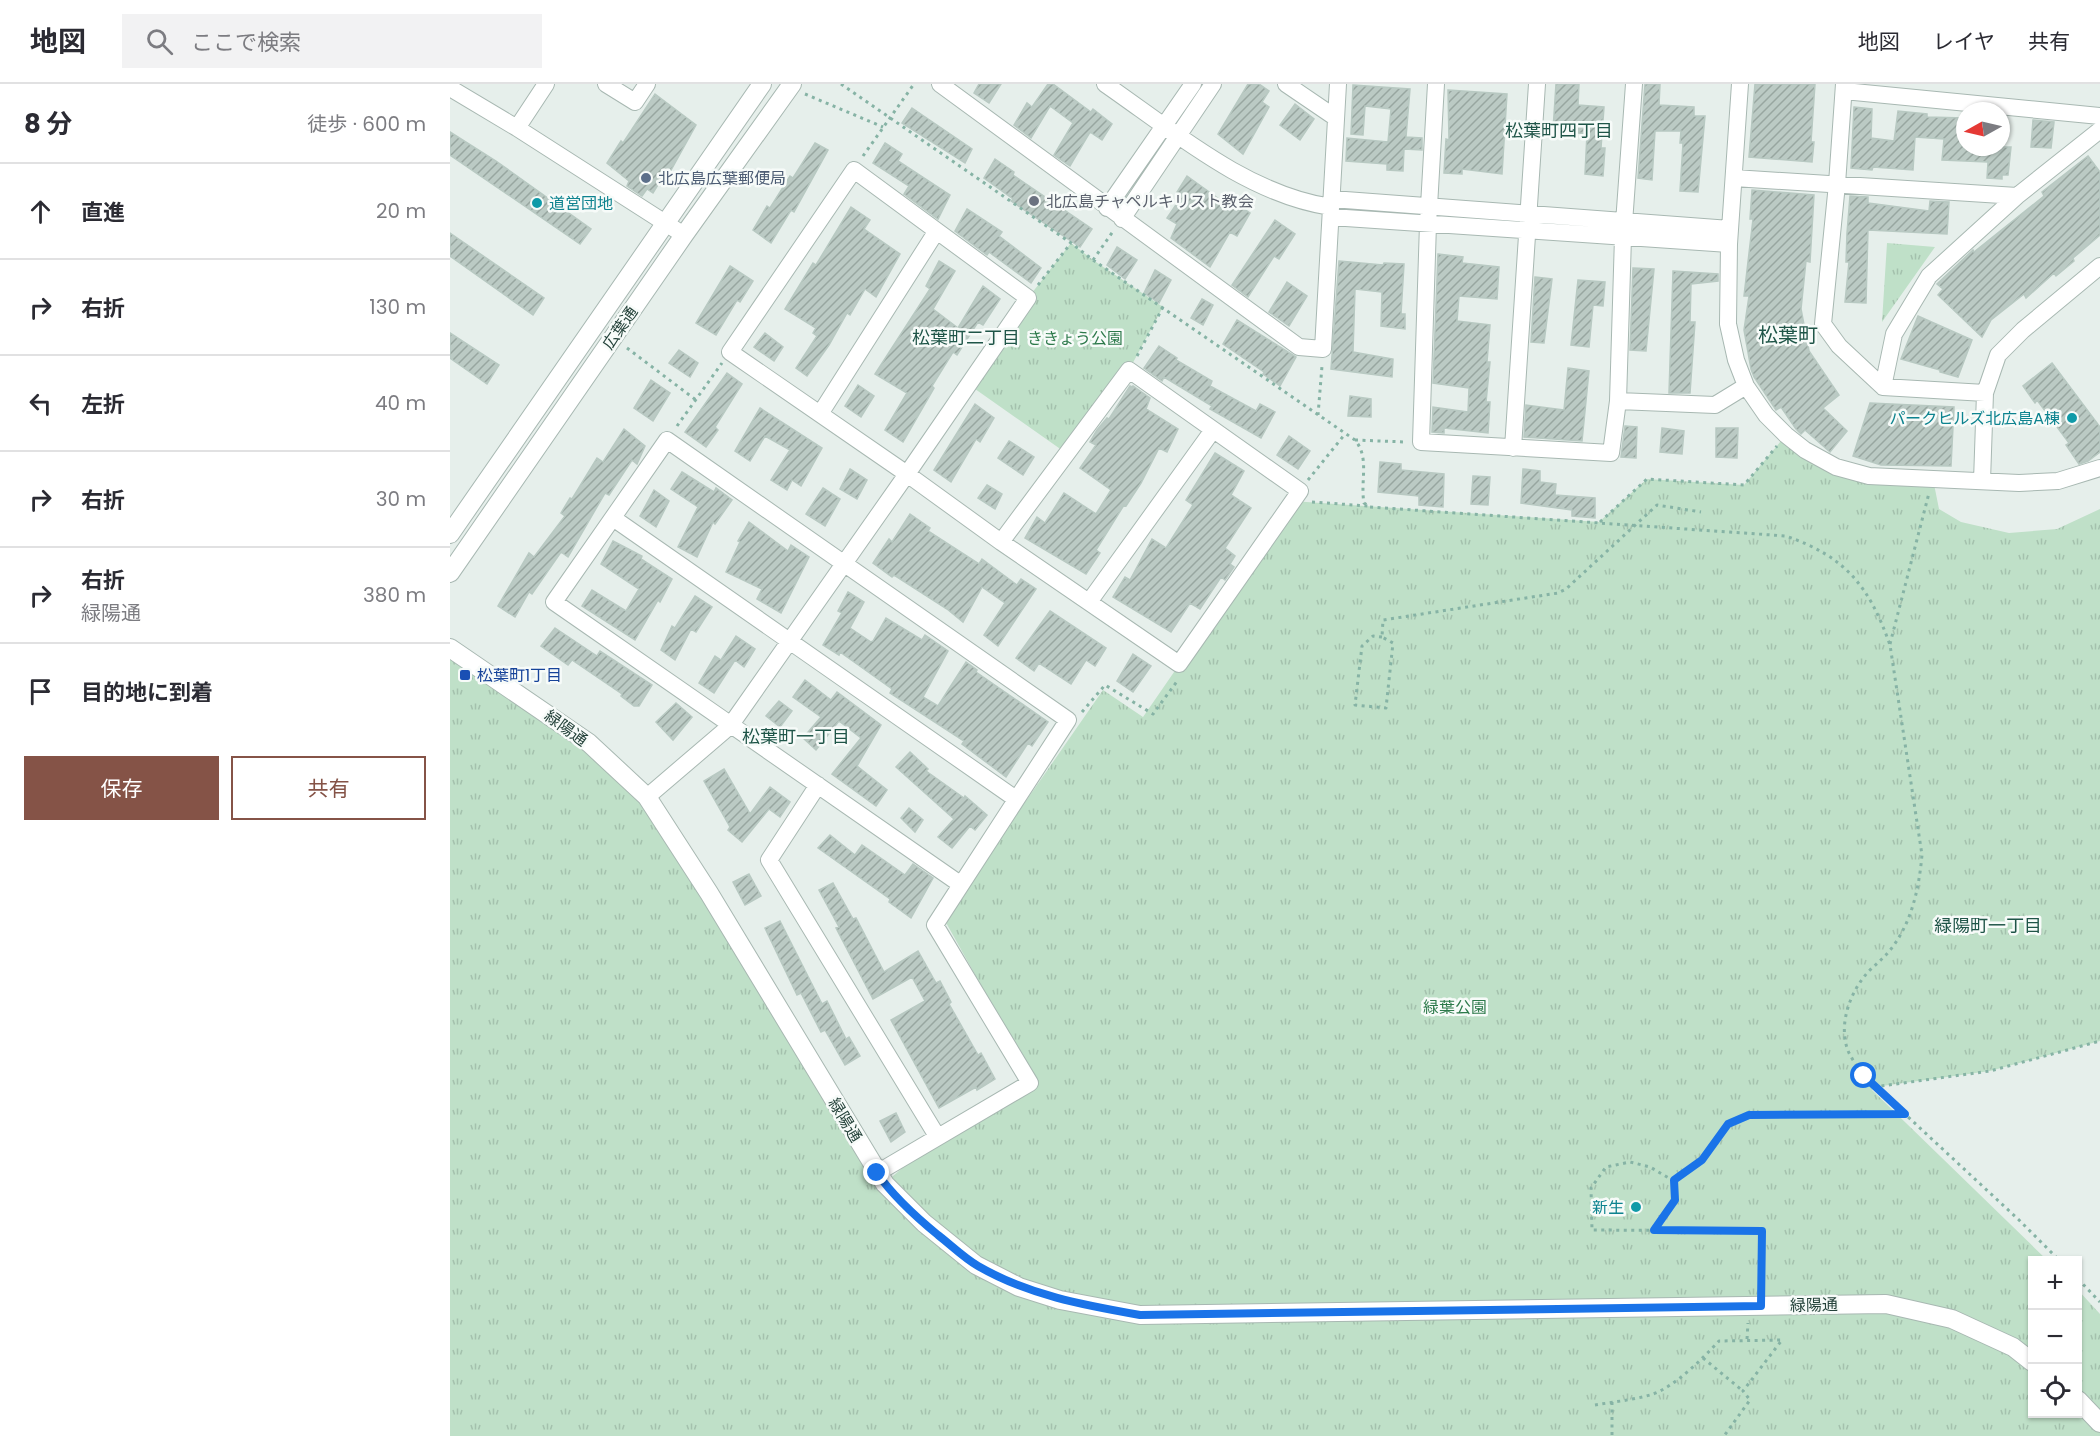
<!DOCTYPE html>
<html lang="ja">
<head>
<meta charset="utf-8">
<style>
	:root { --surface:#fff; --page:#f2f2f3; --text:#2b2b33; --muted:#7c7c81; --line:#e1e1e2; --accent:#855347 }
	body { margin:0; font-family:Poppins,"Noto Sans JP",sans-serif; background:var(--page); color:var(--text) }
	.controls { position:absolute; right:18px; bottom:18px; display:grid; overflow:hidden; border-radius:0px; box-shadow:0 2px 4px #0004 }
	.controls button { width:54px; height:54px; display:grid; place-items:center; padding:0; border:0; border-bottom:2px solid var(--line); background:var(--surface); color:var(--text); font:30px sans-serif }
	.compass { position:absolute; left:1506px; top:18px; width:54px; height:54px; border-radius:50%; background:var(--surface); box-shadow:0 2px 4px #0004; rotate:262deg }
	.stop { position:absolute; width:18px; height:18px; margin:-14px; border:4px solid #1a73e8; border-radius:50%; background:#fff }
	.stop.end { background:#1a73e8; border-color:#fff; box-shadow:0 2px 6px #0008 }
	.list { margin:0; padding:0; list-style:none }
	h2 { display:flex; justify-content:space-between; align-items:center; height:78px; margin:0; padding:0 24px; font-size:26px }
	h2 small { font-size:20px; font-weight:400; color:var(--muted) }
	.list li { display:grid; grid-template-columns:39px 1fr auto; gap:18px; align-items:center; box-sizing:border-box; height:96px; padding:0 24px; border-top:2px solid var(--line) }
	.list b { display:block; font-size:22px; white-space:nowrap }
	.list p { margin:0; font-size:20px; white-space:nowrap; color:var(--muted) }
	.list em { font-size:20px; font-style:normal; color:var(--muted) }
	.actions { display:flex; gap:12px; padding:18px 24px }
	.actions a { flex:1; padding:14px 0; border:2px solid var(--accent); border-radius:0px; text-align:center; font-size:21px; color:var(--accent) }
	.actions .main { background:var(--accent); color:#fff }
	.icon { flex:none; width:33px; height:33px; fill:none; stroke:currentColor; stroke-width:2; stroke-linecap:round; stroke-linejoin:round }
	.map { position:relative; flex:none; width:1650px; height:1352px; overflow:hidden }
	header { display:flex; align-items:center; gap:36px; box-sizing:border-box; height:84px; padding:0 30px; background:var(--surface); border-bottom:2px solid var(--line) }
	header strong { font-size:28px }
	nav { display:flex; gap:33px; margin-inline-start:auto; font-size:21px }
	.search { width:420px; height:54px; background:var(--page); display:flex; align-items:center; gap:15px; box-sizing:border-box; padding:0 21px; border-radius:0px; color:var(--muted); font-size:22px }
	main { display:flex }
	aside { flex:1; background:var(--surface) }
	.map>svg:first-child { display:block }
</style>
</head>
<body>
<header>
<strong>地図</strong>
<div class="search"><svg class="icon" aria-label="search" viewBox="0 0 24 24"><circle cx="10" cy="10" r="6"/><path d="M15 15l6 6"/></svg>ここで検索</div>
<nav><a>地図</a><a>レイヤ</a><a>共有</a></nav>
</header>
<main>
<aside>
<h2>8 分<small>徒歩 · 600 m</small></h2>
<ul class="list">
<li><svg class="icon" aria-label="ahead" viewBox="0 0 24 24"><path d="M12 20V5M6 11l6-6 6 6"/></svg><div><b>直進</b></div><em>20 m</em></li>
<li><svg class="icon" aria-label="right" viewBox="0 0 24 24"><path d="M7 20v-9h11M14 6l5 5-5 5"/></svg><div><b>右折</b></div><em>130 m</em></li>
<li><svg class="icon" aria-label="left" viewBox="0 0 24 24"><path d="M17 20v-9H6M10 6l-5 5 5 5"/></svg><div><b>左折</b></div><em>40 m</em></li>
<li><svg class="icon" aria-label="right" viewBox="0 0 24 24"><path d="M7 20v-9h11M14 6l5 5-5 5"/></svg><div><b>右折</b></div><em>30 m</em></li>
<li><svg class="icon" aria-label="right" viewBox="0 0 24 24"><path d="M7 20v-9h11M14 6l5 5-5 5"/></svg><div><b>右折</b><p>緑陽通</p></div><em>380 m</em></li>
<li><svg class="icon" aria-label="arrive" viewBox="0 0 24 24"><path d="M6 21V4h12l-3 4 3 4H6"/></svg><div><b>目的地に到着</b></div></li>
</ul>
<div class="actions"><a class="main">保存</a><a>共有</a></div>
</aside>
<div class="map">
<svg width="1650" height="1352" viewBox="0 0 1650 1352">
	<defs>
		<pattern id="park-tufts" width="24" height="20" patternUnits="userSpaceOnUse" patternTransform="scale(1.5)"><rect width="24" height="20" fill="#bfe0c8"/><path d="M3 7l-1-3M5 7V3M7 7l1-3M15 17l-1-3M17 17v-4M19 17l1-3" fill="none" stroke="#a4c1ad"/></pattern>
		<pattern id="building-hatch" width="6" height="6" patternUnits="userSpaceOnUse" patternTransform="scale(1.5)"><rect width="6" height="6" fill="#bbcac4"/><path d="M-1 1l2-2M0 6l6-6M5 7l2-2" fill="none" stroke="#98a6a0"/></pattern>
	</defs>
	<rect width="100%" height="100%" fill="#e6efeb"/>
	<path fill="url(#park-tufts)" d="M621,159L643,176L713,223L679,286L616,369L518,300L578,214Z
		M1437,159L1485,163L1432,238Z
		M1336,351L1386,383L1483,395L1489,425L1511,438L1559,449L1607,445L1650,425V957L1540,987L1425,1003L1422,1006L1597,1176H1582V1330H1628V1206L1650,1230V1352H0V564L197,713L435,1099L458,1079L586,1000L494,835L653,606L693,633L842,417L1149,438L1197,395L1294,401Z"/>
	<path fill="url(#building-hatch)" stroke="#b8c9c2" stroke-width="1.5" d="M529,0H551L539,19L524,9Z
		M598,0H603L641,28L643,25L662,40L652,56L640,48L620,82L604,71L623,39L600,22L581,54L564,41L577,19L582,23Z
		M798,0H809L819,7L812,18L819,23L793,70L768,50Z
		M1106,0H1129L1128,21L1154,23L1151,64H1155L1153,92L1135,90L1137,50L1103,46Z
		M1195,0H1210L1209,21L1244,23V32H1255L1248,108L1230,107L1233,59H1230L1231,47H1205L1202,96L1188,94Z
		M1305,0H1365L1361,58H1364L1362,78L1299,73Z
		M903,1L960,5L956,53L972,54V66L954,65L953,87L937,86V80L896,77L897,54L938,58L941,25L915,22L913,51L901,50Z
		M998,6L1057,10L1052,90L1012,85V90L994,89L996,55L999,56Z
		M205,10L246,41L220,88L217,86L203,109L197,105L192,112L177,102L179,97L157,79L171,57L173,59Z
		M845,20L864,35L850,56L830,41Z
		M1404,23L1422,25L1421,54L1444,57L1448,27L1477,30V33L1515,34V63H1561L1558,91H1552V95L1537,94L1538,78L1492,76L1494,55L1465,53L1463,86L1423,83L1422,86L1401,84Z
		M462,24L522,65L515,79L452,39Z
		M1583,36L1604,38L1601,64L1581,63Z
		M0,48L46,77L141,145L130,160L0,71Z
		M365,59L378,66L344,128L341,126L321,159L303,146L317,122L320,124L340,92L343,94Z
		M435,59L452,70L448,77L500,111L488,135L454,110L459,102L423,79Z
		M1638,72L1650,88V151L1623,174L1624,177L1606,192L1604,189L1576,214L1574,210L1541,236L1532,253L1488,211L1493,205L1487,200L1523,166L1524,168L1594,112L1592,108Z
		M545,75L564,88L563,91L642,145L630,163L561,117L563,115L534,94Z
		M737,92L776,120L779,115L800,129L787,152L780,148L760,183L721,154L727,140L717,134L732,112L727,108Z
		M1302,106L1364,111L1360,178L1356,177L1351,225L1359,267L1389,311L1373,324L1397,347L1380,368L1355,346L1351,350L1346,345L1331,323L1326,326L1304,293L1301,285L1294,246L1299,212H1294L1303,135H1300Z
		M1400,112L1418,113V119L1479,127L1480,117L1499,118L1497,150L1418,146L1416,219L1395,218L1399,178H1396L1397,149Z
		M401,123L420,136L414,145L450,170L426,213L415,205L400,231L397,229L379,261L357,292L346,284L367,252L363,249L366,244L335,225L363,179L366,181Z
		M517,125L552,148L549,152L591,184L581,199L539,168L537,171L505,147Z
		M825,136L845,150L829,175L824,172L798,213L782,201Z
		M0,149L94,214L83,231L0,172Z
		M667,163L687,176L675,195L657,181Z
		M988,170L1013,173L1012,179L1049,183L1047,215L1009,212L1007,237L1040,241L1037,278H1040L1036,318H1040L1038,349L994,344V349L982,348L983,323L1018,328L1019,304L983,299Z
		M489,177L505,187L483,225L508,244L533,202L550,215L533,241L528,238L507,271L503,268L482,302L484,304L453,358L435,346L457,309L425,290L480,205L476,202Z
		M889,177L933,181L934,179L954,180L951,230H955V245L931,242L932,208L905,205L903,268L943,275L942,293L881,285Z
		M280,182L303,197L290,218L287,216L266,251L246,239Z
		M1183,184L1204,185L1196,267L1180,266Z
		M705,186L721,196L709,219L694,209Z
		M1223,187L1268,190V197L1241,200L1240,238H1245L1240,309H1219Z
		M1085,193L1102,195L1094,259L1081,258Z
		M1128,196L1155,198L1153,222L1143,221L1139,263L1121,261Z
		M837,198L857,212L839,242L819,228Z
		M752,215L763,221L753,241L741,234Z
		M1468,232L1522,256L1508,293L1490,288V286L1451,275Z
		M787,236L846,273L830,302L813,290L814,288L773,260Z
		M0,249L49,281L37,300L0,274Z
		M315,249L333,263L324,277L304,263Z
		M709,262L727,274L726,276L762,297L760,302L806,327L810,320L825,328L811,354L760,325L762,322L714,293L712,297L694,284Z
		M229,266L248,279L240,293L219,279Z
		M1602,279L1650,343V368L1638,377L1629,380L1616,361L1619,359L1587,316L1585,319L1573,302Z
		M1118,284L1139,287L1132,357L1074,353L1076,321L1114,326Z
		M277,289L292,300L265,343L268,346L256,363L235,348Z
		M201,296L220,309L203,337L184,324Z
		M408,301L424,312L411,333L395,322Z
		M680,302L682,303L683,302L700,314L696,325L728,345L717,368L709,364L691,399L676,422L674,421L646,466L650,469L636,490L575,454L587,433L595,439L614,409L646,430L661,406L630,384L646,361L640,358L647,346L657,334L659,335Z
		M900,312L921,315V333L898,332Z
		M1420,319L1504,323L1501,382L1431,381L1403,372Z
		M525,320L544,334L530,358L526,355L501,398L484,386Z
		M310,324L372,364L351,402L342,396L337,406L321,396L340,366L315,352L300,377L285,367Z
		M1175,342L1187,343L1186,374L1171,373Z
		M1212,344L1234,347L1232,370L1210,368Z
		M1266,344H1288L1287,374L1266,373Z
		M174,345L195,362L187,380L182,376L159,411L155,409L118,473L111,468L82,510L79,508L65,533L48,522L79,469L84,473L115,432L111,429L120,414L122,415L147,374L153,378Z
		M839,352L860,367L848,385L827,371Z
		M559,357L584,373L573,391L548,374Z
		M765,369L794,387L781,411L801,424L775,464L785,472L780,480L784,483L775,496L771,493L750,525L740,519L721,548L663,513L675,493L680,496L702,455L716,464L743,421L736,416Z
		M930,378L951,380V386L994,390L993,423L969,421V412L928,408Z
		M400,385L417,396L407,415L390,405Z
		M1073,385L1090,387V398L1106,400L1105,411L1145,414V434L1122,432V426L1071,419Z
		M232,388L264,408L266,404L282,416L265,440L263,438L247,473L228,463L248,423L221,405Z
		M1023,392L1040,393L1038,421L1021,420Z
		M537,401L552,410L545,425L528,414Z
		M373,404L390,415L375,442L356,430Z
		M204,406L219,417L206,443L190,432Z
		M460,430L480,444L478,447L529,480L532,475L567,501L571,495L586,505L548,562L534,551L555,519L532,503L513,538L497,525L444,491L442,493L423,479L439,455L442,458Z
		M299,438L338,467L341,461L359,473L331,529L307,515L312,505L276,488L290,458L288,457Z
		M163,457L192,472L191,475L222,495L210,518L208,516L185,556L132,522L142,506L176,527L189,505L151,480Z
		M398,508L414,518L400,544L421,558L423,557L436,534L472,556L475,551L498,567L473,613L488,622L516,578L527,586L526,588L598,638L582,662L578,659L556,693L512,660L514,657L440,609L442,605L390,568L389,571L373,561L392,529L388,527Z
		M245,512L262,523L246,548L241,545L225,576L211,566L222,542L225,544Z
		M600,527L656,564L645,582L636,576L621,600L589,579L584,587L566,574Z
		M105,544L147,572L150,567L202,601L189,622H184L171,612L172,610L122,576L118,581L91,562Z
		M286,552L305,565L294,583L285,576L264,609L249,599L265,572L271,576Z
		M683,570L701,582L683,608L667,597Z
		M355,596L381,616L387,608L431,641L407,682L437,706L426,722L382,690L411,654L389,637L366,666L353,654L371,633L343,613Z
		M329,617L342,627L330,643L316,632Z
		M226,619L242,633L223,656L206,638Z
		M460,668L478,685L476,687L514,714L515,712L537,731L525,746L520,742L502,764L488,753L504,735L446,683Z
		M274,685L300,730L320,703L340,718L330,733L319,725L292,758L278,746L280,743L254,697Z
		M459,724L473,736L465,748L451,734Z
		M380,751L405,771L412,761L455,791L463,780L483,794L461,834L439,818L440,815L368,764Z
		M299,790L311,812L295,821L283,798Z
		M383,799L403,835L406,834L434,888L468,867L486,899L490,897L501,918L499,920L528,971L531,969L545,995L527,1006L526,1003L489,1024L441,936L475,917L462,893L423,915L386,844L389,843L369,806Z
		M330,837L372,920L377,917L396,955L399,953L410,972L395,981L375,946L371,948L351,909L347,911L315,844Z
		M446,1029L455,1048L441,1058L430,1037Z"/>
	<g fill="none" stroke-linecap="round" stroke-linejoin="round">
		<g stroke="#a8b8b2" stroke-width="18">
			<path id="minor" d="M156,0L185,18L197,0
				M490,0L849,263L873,265L888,0
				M655,0C723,47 798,111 881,123
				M836,0L886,34
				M986,0L978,140L971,358L1161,369L1168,317L1173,153L1184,0
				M1290,0L1279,160L1278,240L1286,276L1296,302L1316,331L1336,351L1355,366L1386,383L1419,392L1569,399L1608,397L1650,384
				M1394,0L1387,100L1373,240L1389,262L1433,303L1535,309
				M0,4L67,44L234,151
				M1394,7L1650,32
				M67,44L96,0
				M1284,94L1567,112
				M882,115L1280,145
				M657,124L743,0
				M881,133L1279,160
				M672,135L763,0
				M1433,303L1444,250L1479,192L1567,112L1650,46
				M1168,317L1265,321L1296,302
				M370,330L486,148
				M1063,364L1087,0
				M1532,397L1535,309L1548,271L1573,246L1650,182
				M163,434L566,715
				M639,518L763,346
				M368,701L319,776L487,1052
				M197,713L280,642L457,390L578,214L404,86L280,268L457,390L551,458L729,580L850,407L679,286L551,458
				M427,1089L580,999L485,841L618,636L217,356L104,518L510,800"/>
		</g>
		<g stroke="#a8b8b2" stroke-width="20">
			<path id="tertiary" d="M0,450L312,0
				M0,489L234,151L342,0
				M0,564L139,659L197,713L259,809L435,1100L474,1139L526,1181L569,1203L610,1216L690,1231L1436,1220L1502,1235L1563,1263L1582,1278
				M1628,1316L1650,1339"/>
		</g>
		<path stroke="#86b3a5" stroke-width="3" stroke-dasharray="3 4.5" stroke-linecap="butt" d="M391,0L621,159L643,176L905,356C920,374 910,397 914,419L920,423L1336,452C1396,473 1419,502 1440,561L1472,771C1469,804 1462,838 1441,865C1434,874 1426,880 1418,888C1400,908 1387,942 1399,969C1403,977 1409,985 1414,992L1569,1136L1609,1176
			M355,10L433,43
			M413,72L464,0
			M643,176L664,146
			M588,201L621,159
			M177,264L246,316
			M687,272L713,223
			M868,331L872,282
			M227,342L272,279
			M905,356L955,358
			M858,396L895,350
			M862,418L918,422
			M1150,438L1197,395L1294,401L1327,362
			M932,553L923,552L912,562L905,621L936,624L943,559L932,553L933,536L1108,509L1116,505L1207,421L1251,428
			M1440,560L1479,409
			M632,628L655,601L703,630L728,596
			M1424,1003L1540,987L1650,957
			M1224,1097L1200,1083L1180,1078L1156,1083L1141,1104L1142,1146L1312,1147L1311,1205
			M1205,1146L1225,1116L1224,1097L1252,1076L1278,1040L1299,1031L1453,1030
			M1628,1195L1650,1218
			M1297,1255L1298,1239
			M1253,1274L1293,1307
			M1162,1318V1352
			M1145,1321C1163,1318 1182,1316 1200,1311C1224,1304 1252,1275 1269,1257L1332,1256L1293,1307L1300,1316L1274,1352"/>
		<use href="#minor" stroke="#fff" stroke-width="16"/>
		<use href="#tertiary" stroke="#fff" stroke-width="18"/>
	</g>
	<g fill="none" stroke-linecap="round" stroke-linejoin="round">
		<path stroke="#1a73e8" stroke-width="8" d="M427,1089C443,1112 466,1133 488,1151C501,1161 514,1174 528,1182C578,1211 633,1221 690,1231L1311,1222L1312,1147L1204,1146L1225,1116L1224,1096L1252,1076L1278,1040L1299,1031L1455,1030L1414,992"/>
	</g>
	<circle fill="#5c6f8a" stroke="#f7fbf9" stroke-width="2" cx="196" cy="94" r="6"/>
	<circle fill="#6b7280" stroke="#f7fbf9" stroke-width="2" cx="584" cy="117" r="6"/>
	<g fill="#0f9aa8" stroke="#f7fbf9" stroke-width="2">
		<circle cx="87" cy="119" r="6"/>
		<circle cx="1622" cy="334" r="6"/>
		<circle cx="1186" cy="1123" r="6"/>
	</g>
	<rect fill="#1a4fb4" stroke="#f7fbf9" stroke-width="2" x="9" y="585" width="12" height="12" rx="3"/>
	<g text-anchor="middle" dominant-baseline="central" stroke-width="5" stroke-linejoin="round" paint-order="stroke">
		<g font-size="16" fill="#4e5e75" stroke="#f7fbf9" text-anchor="start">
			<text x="208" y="94">北広島広葉郵便局</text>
		</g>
		<g font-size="16" fill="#5b616d" stroke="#f7fbf9" text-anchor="start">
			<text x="596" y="117">北広島チャペルキリスト教会</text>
		</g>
		<g font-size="16" fill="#0d838f" stroke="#f7fbf9" text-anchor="end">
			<text x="99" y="119" text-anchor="start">道営団地</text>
			<text x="1610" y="334">パークヒルズ北広島A棟</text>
			<text x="1174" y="1123">新生</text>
		</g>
		<g font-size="16" fill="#24423a" stroke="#f7fbf9">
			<text transform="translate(170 244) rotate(-55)">広葉通</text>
			<text transform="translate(116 644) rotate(36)">緑陽通</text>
			<text transform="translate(395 1036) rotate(59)">緑陽通</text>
			<text transform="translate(1364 1221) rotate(-1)">緑陽通</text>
		</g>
		<g font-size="16" fill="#2d7a4b" stroke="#f7fbf9">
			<text x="625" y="254">ききょう公園</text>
			<text x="1005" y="923">緑葉公園</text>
		</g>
		<g font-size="16" fill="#164399" stroke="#f7fbf9" text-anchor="start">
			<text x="27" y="591">松葉町1丁目</text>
		</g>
		<g font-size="18" fill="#1f5548" stroke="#f7fbf9">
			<text x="1109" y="46">松葉町四丁目</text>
			<text x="516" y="253">松葉町二丁目</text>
			<text x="346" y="652">松葉町一丁目</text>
			<text x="1538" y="841">緑陽町一丁目</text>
		</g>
		<g font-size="20" fill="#1f5548" stroke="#f7fbf9">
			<text x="1338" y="251">松葉町</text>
		</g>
	</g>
</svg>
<div class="controls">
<button>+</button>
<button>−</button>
<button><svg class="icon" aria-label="locate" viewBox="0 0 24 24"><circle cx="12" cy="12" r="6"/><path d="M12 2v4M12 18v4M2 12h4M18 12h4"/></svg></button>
</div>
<svg class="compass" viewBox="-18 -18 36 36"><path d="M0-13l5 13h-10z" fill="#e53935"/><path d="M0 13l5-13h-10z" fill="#7c7c81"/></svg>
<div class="stop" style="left:1414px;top:992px"></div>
<div class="stop end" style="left:427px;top:1089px"></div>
</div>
</main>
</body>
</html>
